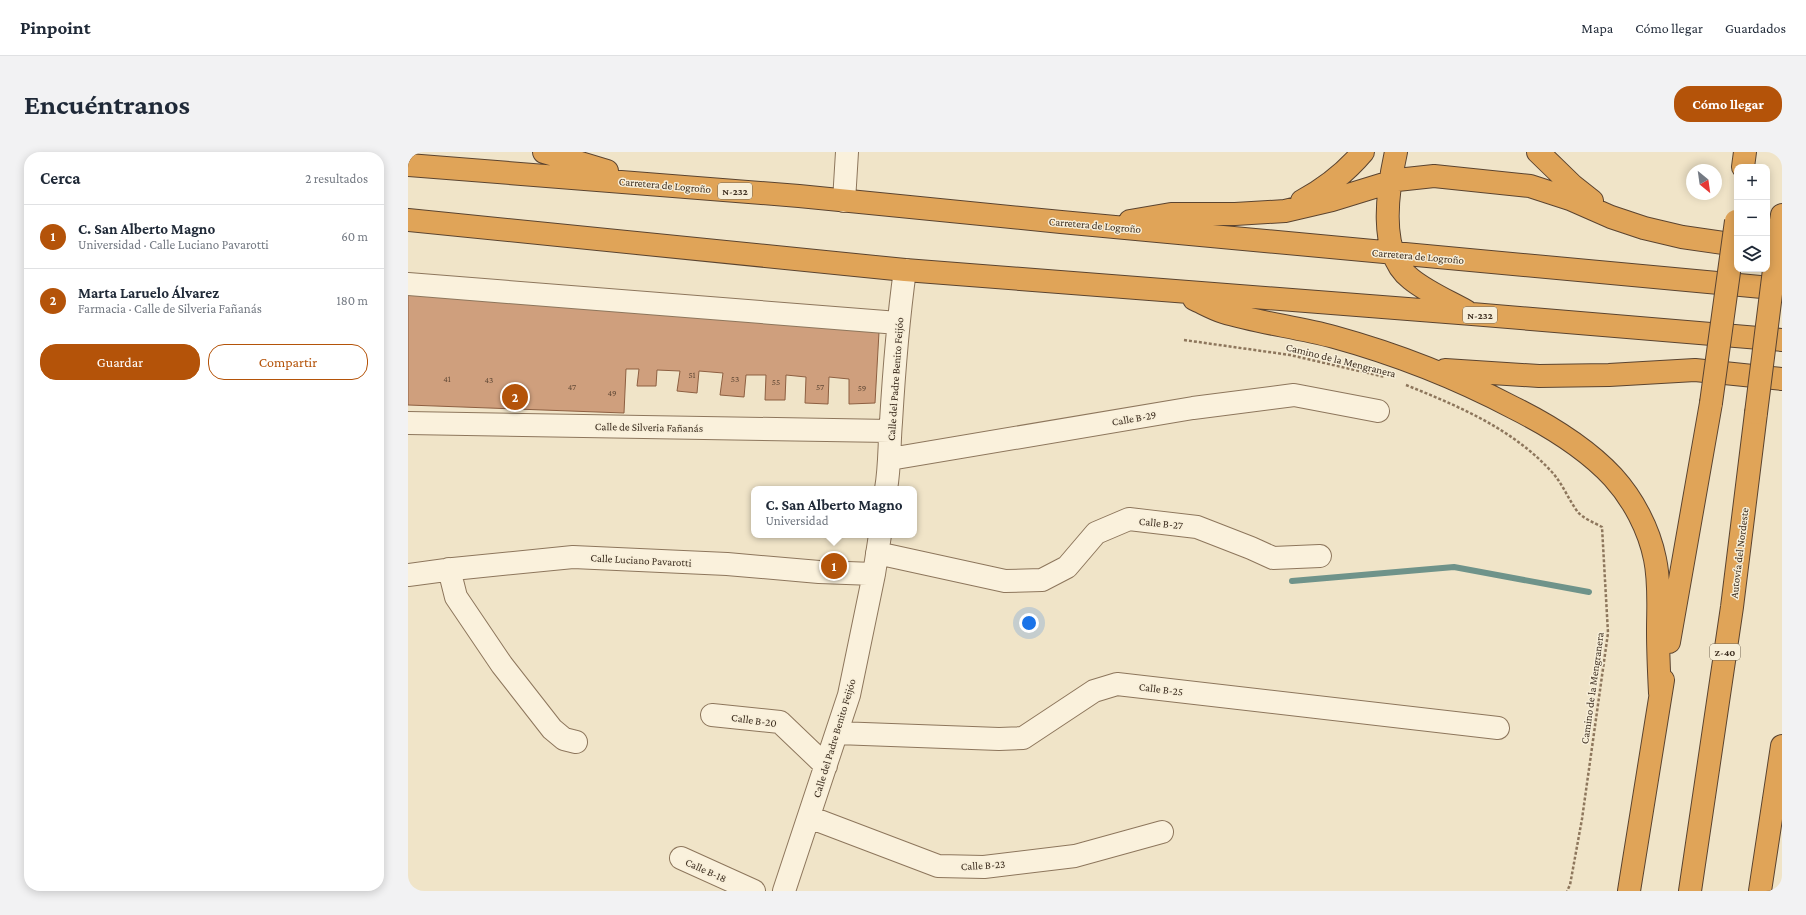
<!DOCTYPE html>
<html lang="es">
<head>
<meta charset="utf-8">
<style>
	:root { --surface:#fff; --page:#f2f2f3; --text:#1f2937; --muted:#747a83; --line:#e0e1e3; --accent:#b45309 }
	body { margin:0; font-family:"Crimson Pro",serif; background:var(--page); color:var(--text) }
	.controls { position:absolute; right:12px; top:12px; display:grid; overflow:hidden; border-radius:8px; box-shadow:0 2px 10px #0003 }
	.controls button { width:36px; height:36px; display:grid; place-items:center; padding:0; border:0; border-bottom:1px solid var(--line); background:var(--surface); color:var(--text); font:20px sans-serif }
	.compass { position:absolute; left:1278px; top:12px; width:36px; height:36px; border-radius:50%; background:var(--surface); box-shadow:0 2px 10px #0003; rotate:151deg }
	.you { position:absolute; left:621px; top:471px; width:14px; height:14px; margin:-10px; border:3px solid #fff; border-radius:50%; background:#1a73e8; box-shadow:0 0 0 6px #1a73e833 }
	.badge { display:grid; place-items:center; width:26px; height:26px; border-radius:50%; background:var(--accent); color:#fff; font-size:13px; font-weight:700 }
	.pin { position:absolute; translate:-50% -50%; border:2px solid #fff; box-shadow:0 1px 4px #0006 }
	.popup { position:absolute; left:343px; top:334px; width:166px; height:52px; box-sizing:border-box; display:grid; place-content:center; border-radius:8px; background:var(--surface); filter:drop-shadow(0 1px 3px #0005); font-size:13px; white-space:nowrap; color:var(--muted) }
	.popup b { font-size:15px; color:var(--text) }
	.popup::after { content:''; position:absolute; left:50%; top:100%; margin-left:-8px; border:8px solid transparent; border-top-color:var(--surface) }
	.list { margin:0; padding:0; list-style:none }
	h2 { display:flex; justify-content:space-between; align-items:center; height:52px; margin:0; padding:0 16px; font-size:17px }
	h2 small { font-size:13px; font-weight:400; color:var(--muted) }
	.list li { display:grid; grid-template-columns:26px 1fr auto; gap:12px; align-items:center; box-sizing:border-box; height:64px; padding:0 16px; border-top:1px solid var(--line) }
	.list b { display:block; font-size:15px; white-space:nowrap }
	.list p { margin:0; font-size:13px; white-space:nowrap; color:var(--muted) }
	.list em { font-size:13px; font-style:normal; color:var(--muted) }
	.actions { display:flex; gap:8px; padding:12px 16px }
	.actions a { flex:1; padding:9px 0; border:1px solid var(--accent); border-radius:16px; text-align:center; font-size:14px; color:var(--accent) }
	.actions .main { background:var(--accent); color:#fff }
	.icon { flex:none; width:22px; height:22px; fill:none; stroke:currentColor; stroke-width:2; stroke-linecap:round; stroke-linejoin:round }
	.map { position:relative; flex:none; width:1374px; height:739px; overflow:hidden; border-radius:16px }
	header { display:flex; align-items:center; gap:24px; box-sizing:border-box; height:56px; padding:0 20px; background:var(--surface); border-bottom:1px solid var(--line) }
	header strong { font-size:19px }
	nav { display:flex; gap:22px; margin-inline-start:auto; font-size:14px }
	.intro { display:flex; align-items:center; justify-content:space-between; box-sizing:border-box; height:96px; padding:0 24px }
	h1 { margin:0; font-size:28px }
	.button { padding:10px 18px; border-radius:16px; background:var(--accent); color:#fff; font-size:14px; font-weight:700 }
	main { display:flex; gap:24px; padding:0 24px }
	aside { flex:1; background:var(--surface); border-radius:16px; box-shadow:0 2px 10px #0003 }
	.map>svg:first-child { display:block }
</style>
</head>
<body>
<header>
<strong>Pinpoint</strong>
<nav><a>Mapa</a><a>Cómo llegar</a><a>Guardados</a></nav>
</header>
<div class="intro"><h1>Encuéntranos</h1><a class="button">Cómo llegar</a></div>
<main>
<aside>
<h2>Cerca<small>2 resultados</small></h2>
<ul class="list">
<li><span class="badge">1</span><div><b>C. San Alberto Magno</b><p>Universidad · Calle Luciano Pavarotti</p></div><em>60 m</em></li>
<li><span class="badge">2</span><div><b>Marta Laruelo Álvarez</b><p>Farmacia · Calle de Silveria Fañanás</p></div><em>180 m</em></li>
</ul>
<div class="actions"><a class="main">Guardar</a><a>Compartir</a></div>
</aside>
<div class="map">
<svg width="1374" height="739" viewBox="0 0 1374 739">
	<rect width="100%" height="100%" fill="#f0e4c8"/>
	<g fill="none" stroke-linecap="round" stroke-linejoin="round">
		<path stroke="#6f938a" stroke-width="6" d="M884,429L1046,415L1181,440"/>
	</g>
	<path fill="#cf9f7d" stroke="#8d5f41" d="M0,140L471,180L467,251L441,252V227L421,225L420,252L397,251L398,225L378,223L377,248H357L358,223H338L336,245L312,243L315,221L291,219L289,241L269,239L272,219L249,218L248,234H229L231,217H218L216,261L0,253Z"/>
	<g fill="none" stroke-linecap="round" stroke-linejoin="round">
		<g stroke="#8d765c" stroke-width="24">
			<path id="minor" d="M436,49L439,0
				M0,132L490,171
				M0,271L482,279
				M482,307L785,256L886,243L970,259
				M478,337C482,315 481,293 483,270C486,219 490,169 497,118
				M469,401L597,429L634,428L659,415L688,381L721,367L789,375L843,396L865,406L912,404
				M41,417L48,445L94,513L144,577L156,587L168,590
				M0,423L45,417L165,405L319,412L411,420L466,422
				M304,563L372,570L418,614
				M429,581L591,587L615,586L686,539L709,532L1090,576
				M401,665L530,714L576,715L667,704L754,680
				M273,706L346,739
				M376,739L441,543L466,422L472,383"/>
		</g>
		<g stroke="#5b4430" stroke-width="24">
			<path id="highway" d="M136,0L199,19
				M988,0C980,36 969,101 1003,127C1019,140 1040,149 1058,159
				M1130,0L1165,34L1184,49
				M0,13L391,44L653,70L1374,137
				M1335,15L1337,0
				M894,49C918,36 938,20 955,0
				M0,68L497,118L1064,162L1374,188
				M722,69L763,62H827L877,59L924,48L989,28L1026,24L1122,34L1162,47L1203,65L1236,76L1274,85L1329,93
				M1370,86L1374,63
				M786,147C795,151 805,157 815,160C851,171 889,175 926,185C988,202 1049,226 1106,256C1142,274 1177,295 1205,325C1225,347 1241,377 1247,407C1252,431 1250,455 1250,479C1250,500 1251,521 1252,541
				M1037,218L1131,224L1201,223L1287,218L1374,227
				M1261,490L1303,251
				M1221,739L1255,528
				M1282,739L1324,455L1348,261
				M1352,739L1374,594"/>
		</g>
		<path stroke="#8d765c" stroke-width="2.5" stroke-dasharray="3 2" stroke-linecap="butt" d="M776,188L882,203L977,225
			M998,233C1050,254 1103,276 1142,318C1154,330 1159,345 1169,359C1174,366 1187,371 1194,375L1200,481L1174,667L1162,733L1159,739"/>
		<use href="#minor" stroke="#faf1dc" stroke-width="22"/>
		<use href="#highway" stroke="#e0a458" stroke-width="22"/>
		<g stroke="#5b4430" stroke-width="24" stroke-linecap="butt">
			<path id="highway-bridge" d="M1303,251L1328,69
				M1348,261L1370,86"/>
		</g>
		<use href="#highway-bridge" stroke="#e0a458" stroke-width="22"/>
	</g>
	<g text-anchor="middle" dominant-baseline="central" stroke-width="3" stroke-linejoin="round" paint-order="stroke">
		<g font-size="9" fill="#624a37">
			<text x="284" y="223">51</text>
			<text x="39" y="227">41</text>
			<text x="327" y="227">53</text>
			<text x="81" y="228">43</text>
			<text x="368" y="230">55</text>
			<text x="164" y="235">47</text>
			<text x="412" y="235">57</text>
			<text x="454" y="236">59</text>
			<text x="204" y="241">49</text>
		</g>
		<g fill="#f7eed8" stroke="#756857" stroke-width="1">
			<rect x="310" y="31" width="34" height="16" rx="3"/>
			<rect x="1055" y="155" width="34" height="16" rx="3"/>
			<rect x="1302" y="492" width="30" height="16" rx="3"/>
		</g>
		<g font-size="10" font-weight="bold" fill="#3d2e20">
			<text x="327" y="39">N-232</text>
			<text x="1072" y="163">N-232</text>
			<text x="1317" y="500">Z-40</text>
		</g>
		<g font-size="11" fill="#3d2e20" stroke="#f7eed8">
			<text transform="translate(257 33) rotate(5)">Carretera de Logroño</text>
			<text transform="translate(687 73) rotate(5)">Carretera de Logroño</text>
			<text transform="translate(1010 104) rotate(5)">Carretera de Logroño</text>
			<text transform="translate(933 208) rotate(14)">Camino de la Mengranera</text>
			<text transform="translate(487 227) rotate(-86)">Calle del Padre Benito Feijóo</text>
			<text transform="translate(726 266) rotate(-10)">Calle B-29</text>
			<text transform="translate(241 275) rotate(1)">Calle de Silveria Fañanás</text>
			<text transform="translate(753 371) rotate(6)">Calle B-27</text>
			<text transform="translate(1331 401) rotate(-83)">Autovía del Nordeste</text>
			<text transform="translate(233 408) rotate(3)">Calle Luciano Pavarotti</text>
			<text transform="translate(1184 536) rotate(-82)">Camino de la Mengranera</text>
			<text transform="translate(753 537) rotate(7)">Calle B-25</text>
			<text transform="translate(346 568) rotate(8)">Calle B-20</text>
			<text transform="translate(426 586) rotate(-73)">Calle del Padre Benito Feijóo</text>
			<text transform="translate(575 713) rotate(-3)">Calle B-23</text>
			<text transform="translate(298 718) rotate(24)">Calle B-18</text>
		</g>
	</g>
</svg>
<div class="controls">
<button>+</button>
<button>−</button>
<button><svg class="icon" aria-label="layers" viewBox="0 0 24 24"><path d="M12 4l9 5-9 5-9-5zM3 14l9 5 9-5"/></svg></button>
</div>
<svg class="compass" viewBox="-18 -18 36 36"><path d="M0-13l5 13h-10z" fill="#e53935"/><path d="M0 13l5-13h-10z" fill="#747a83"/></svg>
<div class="you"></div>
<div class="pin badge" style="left:426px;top:414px">1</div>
<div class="popup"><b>C. San Alberto Magno</b>Universidad</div>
<div class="pin badge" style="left:107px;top:245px">2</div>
</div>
</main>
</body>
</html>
